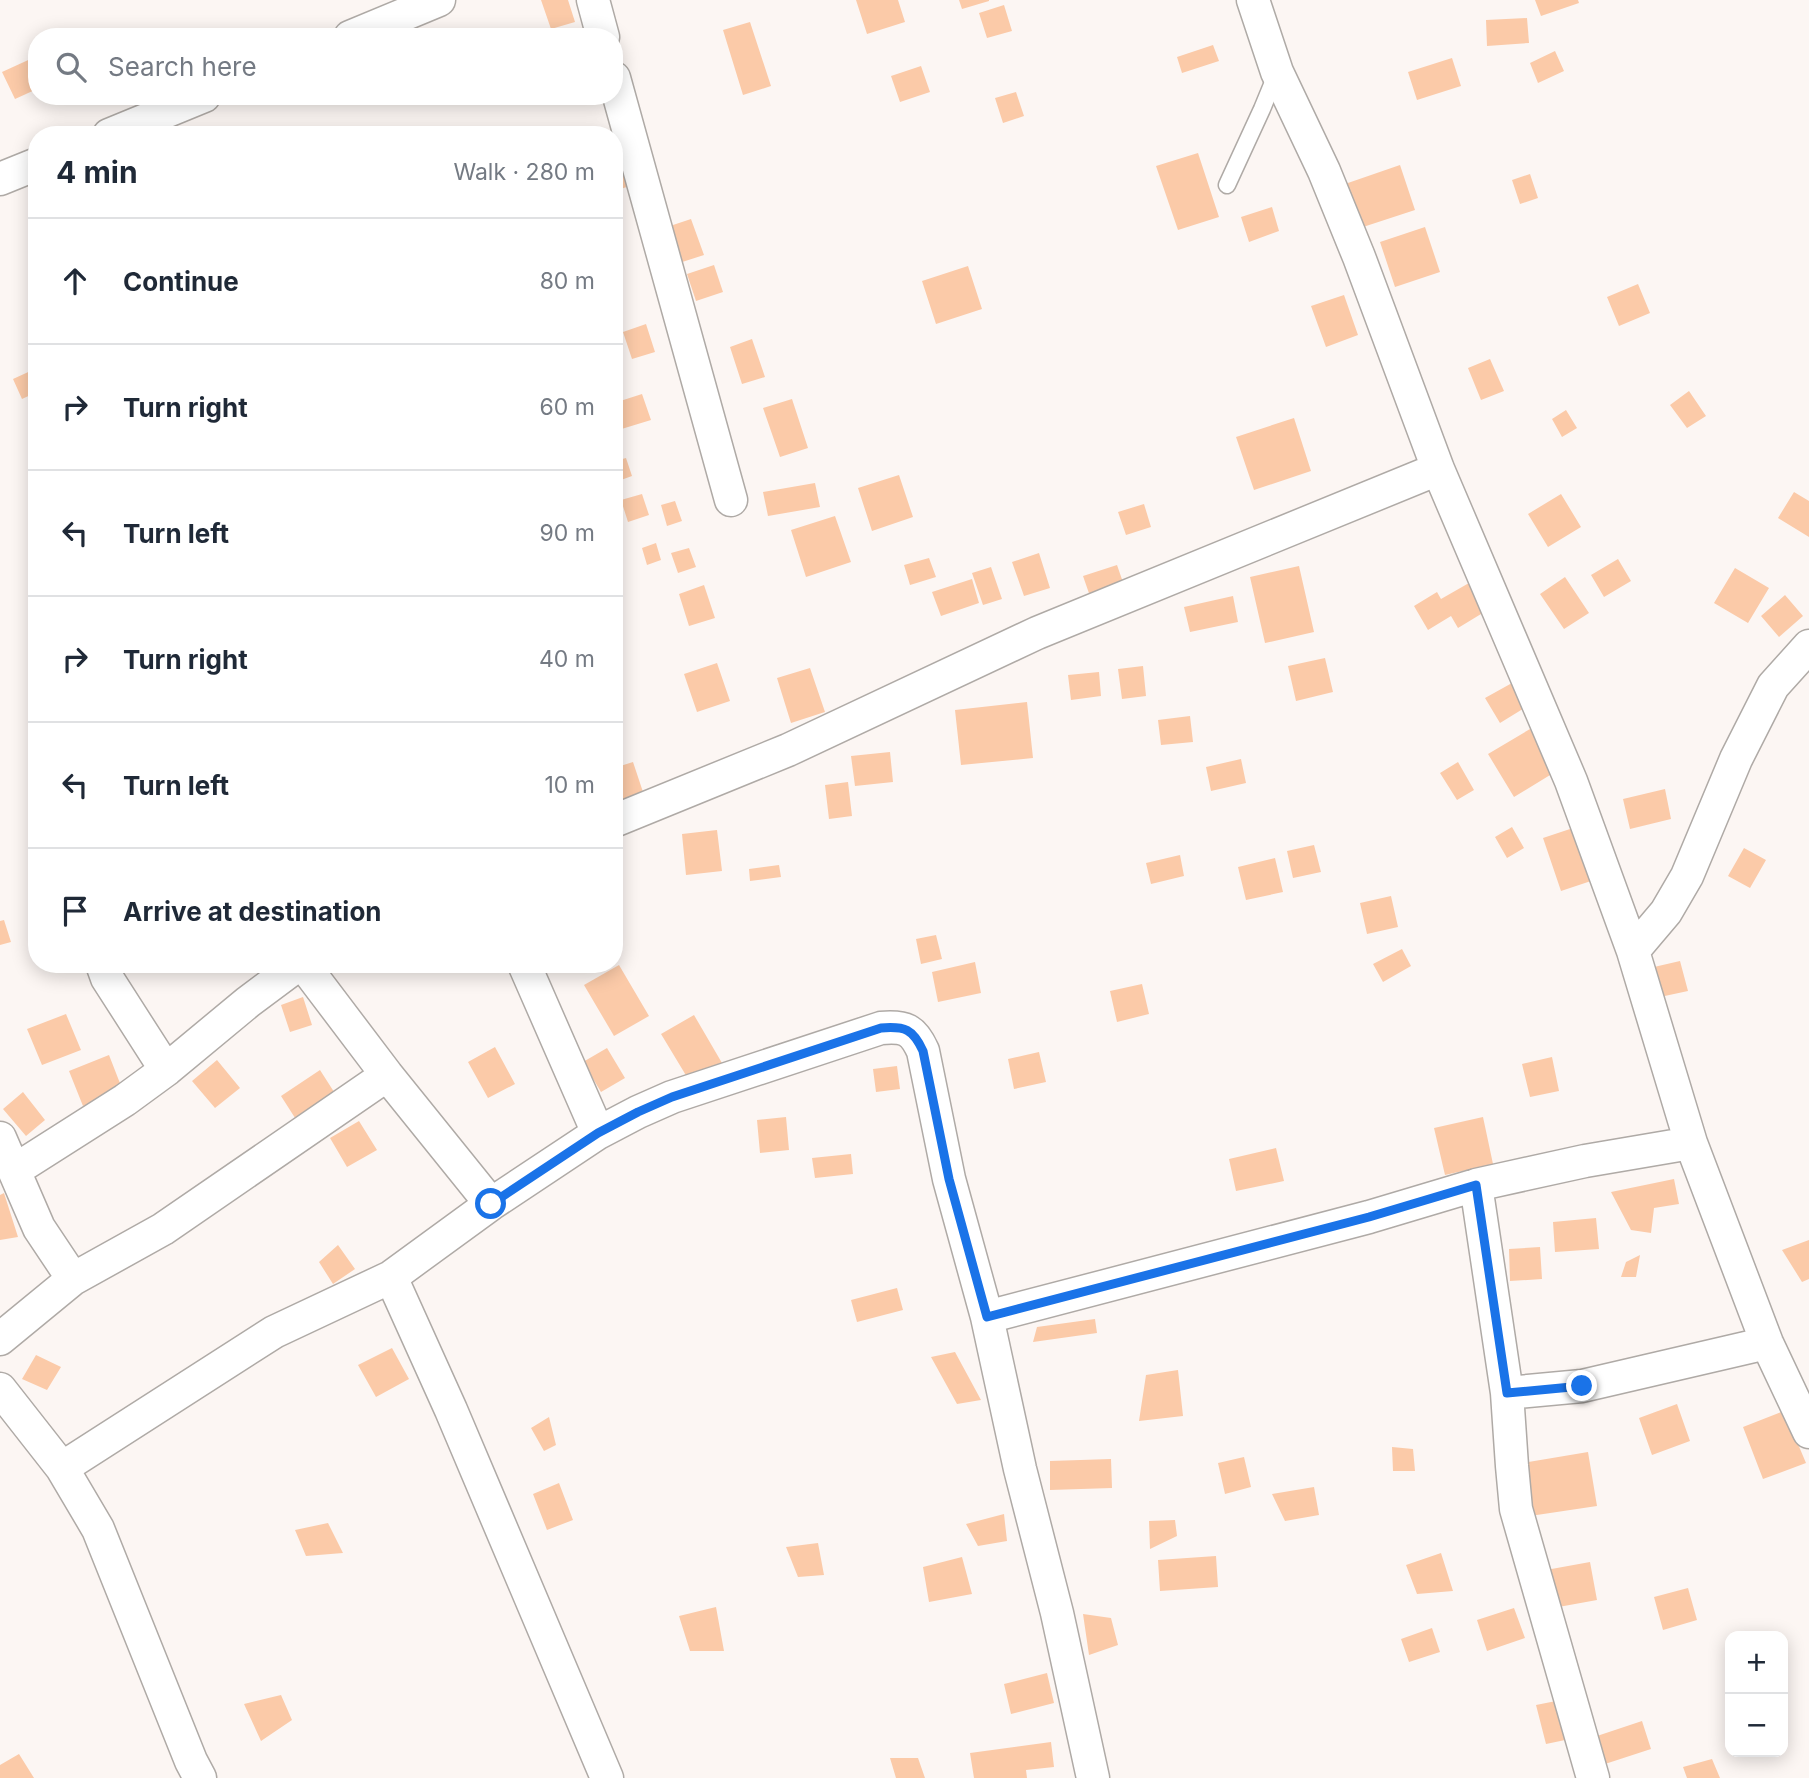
<!DOCTYPE html>
<html lang="en">
<head>
<meta charset="utf-8">
<style>
	:root { --surface:#fff; --page:#f6f6f7; --text:#1f2937; --muted:#747a83; --line:#e0e1e3 }
	body { margin:0; font-family:Inter,sans-serif; background:var(--page); color:var(--text) }
	.controls { position:absolute; right:21px; bottom:21px; display:grid; overflow:hidden; border-radius:14px; box-shadow:0 4px 18px #0003 }
	.controls button { width:63px; height:63px; display:grid; place-items:center; padding:0; border:0; border-bottom:2px solid var(--line); background:var(--surface); color:var(--text); font:35px sans-serif }
	.stop { position:absolute; width:21px; height:21px; margin:-16px; border:5px solid #1a73e8; border-radius:50%; background:#fff }
	.stop.end { background:#1a73e8; border-color:#fff; box-shadow:0 2px 7px #0008 }
	.list { margin:0; padding:0; list-style:none }
	h2 { display:flex; justify-content:space-between; align-items:center; height:91px; margin:0; padding:0 28px; font-size:30px }
	h2 small { font-size:23px; font-weight:400; color:var(--muted) }
	.list li { display:grid; grid-template-columns:46px 1fr auto; gap:21px; align-items:center; box-sizing:border-box; height:126px; padding:0 28px; border-top:2px solid var(--line) }
	.list b { display:block; font-size:26px; white-space:nowrap }
	.list em { font-size:23px; font-style:normal; color:var(--muted) }
	.icon { flex:none; width:38px; height:38px; fill:none; stroke:currentColor; stroke-width:2; stroke-linecap:round; stroke-linejoin:round }
	.map { position:relative; flex:none; width:1809px; height:1778px; overflow:hidden }
	.search { position:absolute; background:var(--surface); box-shadow:0 4px 18px #0003; left:28px; top:28px; width:595px; height:77px; display:flex; align-items:center; gap:18px; box-sizing:border-box; padding:0 24px; border-radius:28px; color:var(--muted); font-size:26px }
	.panel { position:absolute; background:var(--surface); box-shadow:0 4px 18px #0003; left:28px; top:126px; width:595px; height:847px; border-radius:28px }
	.map>svg:first-child { display:block }
</style>
</head>
<body>
<div class="map">
<svg width="1809" height="1778" viewBox="0 0 1809 1778">
	<rect width="100%" height="100%" fill="#fcf6f3"/>
	<path fill="#fbcaa8" d="M541,0H568L575,22L551,29Z
		M856,0H898L905,22L867,34Z
		M959,0H989V1L962,9Z
		M1535,0H1578L1579,3L1541,16Z
		M1004,5L1012,31L987,38L979,13Z
		M1527,18L1529,43L1487,46L1486,20Z
		M750,22L771,86L743,95L723,30Z
		M1213,45L1219,61L1182,73L1177,57Z
		M1555,51L1564,71L1538,83L1530,63Z
		M37,56V89L15,99L2,72Z
		M1452,58L1461,86L1417,100L1408,72Z
		M921,66L930,92L900,102L891,76Z
		M1016,92L1024,116L1003,123L995,98Z
		M480,127L484,135H462Z
		M614,141L630,186L614,191Z
		M1198,153L1219,217L1178,230L1156,166Z
		M1400,165L1415,210L1360,228L1345,184Z
		M1530,174L1538,198L1520,204L1512,180Z
		M1272,207L1279,231L1249,242L1241,217Z
		M691,219L704,255L676,264L664,228Z
		M1425,227L1440,272L1395,287L1380,242Z
		M714,265L723,292L696,301L687,274Z
		M968,266L982,309L936,324L922,281Z
		M1638,284L1650,313L1619,326L1607,297Z
		M1344,295L1358,335L1326,347L1311,306Z
		M646,324L655,352L632,359L623,332Z
		M752,339L765,377L742,384L730,347Z
		M1490,359L1504,391L1481,400L1468,368Z
		M37,368V392L22,399L13,379Z
		M1689,391L1706,416L1687,428L1670,405Z
		M642,394L651,420L615,431L614,403Z
		M792,399L808,448L780,457L763,408Z
		M1566,410L1577,428L1562,437L1552,419Z
		M1294,418L1311,471L1254,490L1236,437Z
		M626,458L632,476L621,480L615,461Z
		M899,475L913,517L872,531L858,488Z
		M815,483L820,507L768,516L763,492Z
		M1794,492L1809,501V537L1778,518Z
		M642,494L649,515L628,522L621,500Z
		M1561,494L1581,527L1548,547L1528,514Z
		M675,501L682,521L667,526L661,505Z
		M1144,504L1151,527L1126,535L1118,512Z
		M835,516L851,562L806,577L791,530Z
		M656,543L661,560L647,565L642,548Z
		M689,548L696,567L678,573L671,553Z
		M1039,553L1050,588L1024,596L1012,562Z
		M929,558L936,577L910,585L904,565Z
		M1618,559L1631,581L1604,597L1591,575Z
		M1117,565L1126,591L1092,602L1083,576Z
		M1299,566L1314,632L1265,643L1250,577Z
		M991,567L1002,599L983,605L972,573Z
		M1735,568L1769,588L1748,623L1714,603Z
		M1565,577L1589,613L1564,629L1540,594Z
		M972,579L979,603L941,616L932,592Z
		M1469,583L1486,611L1458,628L1451,616L1428,630L1414,606L1437,592L1441,599Z
		M704,585L715,618L689,626L679,594Z
		M1785,595L1803,616L1779,637L1761,616Z
		M1233,596L1238,622L1190,632L1184,607Z
		M1325,658L1333,692L1296,701L1288,666Z
		M717,663L730,701L697,712L684,674Z
		M1143,666L1146,696L1122,699L1118,669Z
		M810,668L825,712L791,723L777,678Z
		M1099,672L1101,696L1071,700L1068,675Z
		M1512,683L1526,707L1500,723L1485,698Z
		M1027,702L1033,758L961,765L955,710Z
		M1190,716L1193,742L1161,745L1158,720Z
		M1530,729L1555,772L1514,797L1488,754Z
		M890,752L893,782L855,786L851,756Z
		M1241,759L1246,783L1211,791L1206,767Z
		M633,762L644,795L618,804L614,794V768Z
		M1458,762L1474,790L1457,800L1440,773Z
		M848,782L852,816L829,819L825,785Z
		M1665,789L1671,819L1630,829L1623,799Z
		M1579,826L1597,879L1561,891L1543,838Z
		M1512,827L1524,848L1507,858L1495,837Z
		M717,830L722,871L686,875L682,834Z
		M1314,845L1321,872L1293,878L1287,851Z
		M1744,848L1766,860L1750,888L1728,876Z
		M1180,855L1184,876L1151,884L1146,863Z
		M1275,858L1283,892L1246,900L1238,867Z
		M779,865L781,877L750,881L749,869Z
		M1391,896L1398,927L1367,934L1360,903Z
		M4,920L11,942L0,945V921Z
		M37,926V952H36L29,929Z
		M936,935L942,959L921,964L916,939Z
		M1402,949L1411,966L1383,982L1373,964Z
		M1680,961L1688,991L1660,997L1654,967Z
		M975,962L981,993L938,1002L932,972Z
		M619,965L649,1016L614,1036L584,985Z
		M1142,984L1149,1014L1117,1022L1110,991Z
		M303,997L312,1025L290,1032L281,1005Z
		M66,1014L81,1050L42,1065L27,1029Z
		M694,1015L722,1063L690,1082L661,1034Z
		M495,1047L515,1084L488,1098L468,1062Z
		M607,1048L625,1078L601,1092L583,1062Z
		M1039,1052L1046,1082L1014,1089L1008,1059Z
		M109,1055L123,1091L83,1106L69,1071Z
		M1552,1057L1559,1091L1530,1097L1522,1064Z
		M217,1060L240,1088L215,1108L192,1081Z
		M897,1066L900,1089L876,1092L873,1069Z
		M320,1070L336,1095L297,1121L281,1096Z
		M23,1092L45,1120L26,1136L3,1109Z
		M786,1117L789,1150L760,1153L757,1120Z
		M1483,1117L1493,1164L1445,1175L1434,1128Z
		M359,1121L377,1150L347,1167L330,1138Z
		M1276,1148L1284,1181L1236,1191L1229,1159Z
		M851,1154L853,1174L815,1178L812,1158Z
		M1674,1179L1679,1204L1654,1208L1651,1233L1631,1230L1611,1192Z
		M4,1193L18,1237L0,1240V1195Z
		M1596,1218L1599,1249L1555,1252L1553,1222Z
		M1809,1240V1279L1802,1282L1782,1250Z
		M338,1245L355,1269L333,1284L319,1262Z
		M1540,1247L1542,1279L1510,1281L1509,1249Z
		M1640,1255L1636,1277H1621L1626,1262Z
		M897,1288L903,1310L857,1322L851,1300Z
		M1095,1319L1097,1333L1033,1342L1037,1327Z
		M392,1348L409,1379L376,1397L358,1365Z
		M955,1352L981,1400L957,1404L931,1357Z
		M36,1355L61,1367L47,1390L22,1379Z
		M1178,1370L1183,1416L1139,1421L1146,1375Z
		M1677,1404L1690,1441L1652,1455L1639,1418Z
		M1784,1411L1806,1463L1763,1479L1743,1427Z
		M549,1417L556,1445L544,1451L531,1428Z
		M1392,1447L1413,1449L1415,1471H1393Z
		M1588,1452L1597,1506L1530,1516L1522,1463Z
		M1244,1457L1251,1487L1225,1494L1218,1463Z
		M1111,1459L1112,1488L1050,1490V1461Z
		M559,1483L573,1520L547,1530L533,1494Z
		M1314,1487L1319,1515L1285,1521L1272,1494Z
		M1004,1514L1007,1541L978,1546L966,1524Z
		M1175,1520L1177,1536L1150,1549L1149,1521Z
		M328,1523L343,1553L306,1556L295,1530Z
		M818,1543L824,1575L798,1577L786,1547Z
		M1441,1553L1453,1591L1417,1594L1406,1565Z
		M1216,1556L1218,1587L1160,1591L1158,1560Z
		M962,1557L972,1594L929,1602L923,1567Z
		M1590,1562L1597,1600L1553,1608L1546,1570Z
		M1688,1588L1697,1620L1663,1630L1654,1597Z
		M716,1607L724,1651H690L679,1616Z
		M1514,1608L1525,1638L1487,1651L1477,1620Z
		M1083,1614L1111,1618L1118,1645L1089,1655Z
		M1432,1628L1440,1652L1409,1662L1401,1639Z
		M1047,1673L1054,1703L1011,1714L1004,1684Z
		M281,1695L292,1720L261,1741L244,1704Z
		M1561,1700L1570,1739L1546,1744L1536,1705Z
		M1642,1721L1651,1749L1605,1764L1597,1736Z
		M1051,1742L1054,1767L1026,1770L1027,1778H974L970,1753Z
		M19,1754L34,1778H0V1765Z
		M890,1758H918L925,1778H896Z
		M1712,1759L1720,1778H1687L1683,1767Z"/>
	<g fill="none" stroke-linecap="round" stroke-linejoin="round">
		<g stroke="#afaaa6" stroke-width="19">
			<path id="lane" d="M1227,185L1262,109L1276,75"/>
		</g>
		<g stroke="#afaaa6" stroke-width="35">
			<path id="street" d="M593,0L603,37
				M1253,0L1277,72L1324,171L1359,257L1438,469L1571,781L1633,951L1691,1143L1767,1343L1809,1432
				M350,37L439,0
				M614,78L731,500
				M109,135L204,96
				M0,179L37,164
				M614,821L788,750L1037,633L1438,469
				M1633,951L1666,912L1687,876L1736,759L1773,686L1809,646
				M102,964L107,978L166,1070
				M303,964L387,1075L491,1204
				M524,964L598,1133
				M0,1138L39,1228L73,1279
				M15,1170L125,1100L166,1070L248,1002L299,964
				M1476,1185L1507,1393L1582,1386L1767,1343
				M391,1277L451,1410L607,1778
				M987,1317L1369,1217L1476,1185L1585,1161L1691,1143
				M0,1339L73,1279L163,1229L387,1075
				M0,1389L62,1468L98,1529L191,1761L200,1778
				M1507,1393L1512,1466L1516,1509L1593,1778
				M62,1468L274,1332L391,1277L491,1204L598,1133L638,1112L672,1097L881,1028C905,1026 913,1029 923,1051L949,1179L987,1317L1020,1469L1057,1613L1093,1778"/>
		</g>
		<use href="#lane" stroke="#fff" stroke-width="16"/>
		<use href="#street" stroke="#fff" stroke-width="32"/>
	</g>
	<g fill="none" stroke-linecap="round" stroke-linejoin="round">
		<path stroke="#1a73e8" stroke-width="9" d="M491,1204L598,1133L638,1112L672,1097L881,1028C905,1026 913,1029 923,1051L949,1179L987,1317L1369,1217L1476,1185L1507,1393L1582,1386"/>
	</g>
</svg>
<div class="controls">
<button>+</button>
<button>−</button>
</div>
<div class="stop" style="left:491px;top:1204px"></div>
<div class="stop end" style="left:1582px;top:1386px"></div>
<div class="search"><svg class="icon" aria-label="search" viewBox="0 0 24 24"><circle cx="10" cy="10" r="6"/><path d="M15 15l6 6"/></svg>Search here</div>
<section class="panel">
<h2>4 min<small>Walk · 280 m</small></h2>
<ul class="list">
<li><svg class="icon" aria-label="ahead" viewBox="0 0 24 24"><path d="M12 20V5M6 11l6-6 6 6"/></svg><div><b>Continue</b></div><em>80 m</em></li>
<li><svg class="icon" aria-label="right" viewBox="0 0 24 24"><path d="M7 20v-9h11M14 6l5 5-5 5"/></svg><div><b>Turn right</b></div><em>60 m</em></li>
<li><svg class="icon" aria-label="left" viewBox="0 0 24 24"><path d="M17 20v-9H6M10 6l-5 5 5 5"/></svg><div><b>Turn left</b></div><em>90 m</em></li>
<li><svg class="icon" aria-label="right" viewBox="0 0 24 24"><path d="M7 20v-9h11M14 6l5 5-5 5"/></svg><div><b>Turn right</b></div><em>40 m</em></li>
<li><svg class="icon" aria-label="left" viewBox="0 0 24 24"><path d="M17 20v-9H6M10 6l-5 5 5 5"/></svg><div><b>Turn left</b></div><em>10 m</em></li>
<li><svg class="icon" aria-label="arrive" viewBox="0 0 24 24"><path d="M6 21V4h12l-3 4 3 4H6"/></svg><div><b>Arrive at destination</b></div></li>
</ul>
</section>
</div>
</body>
</html>
